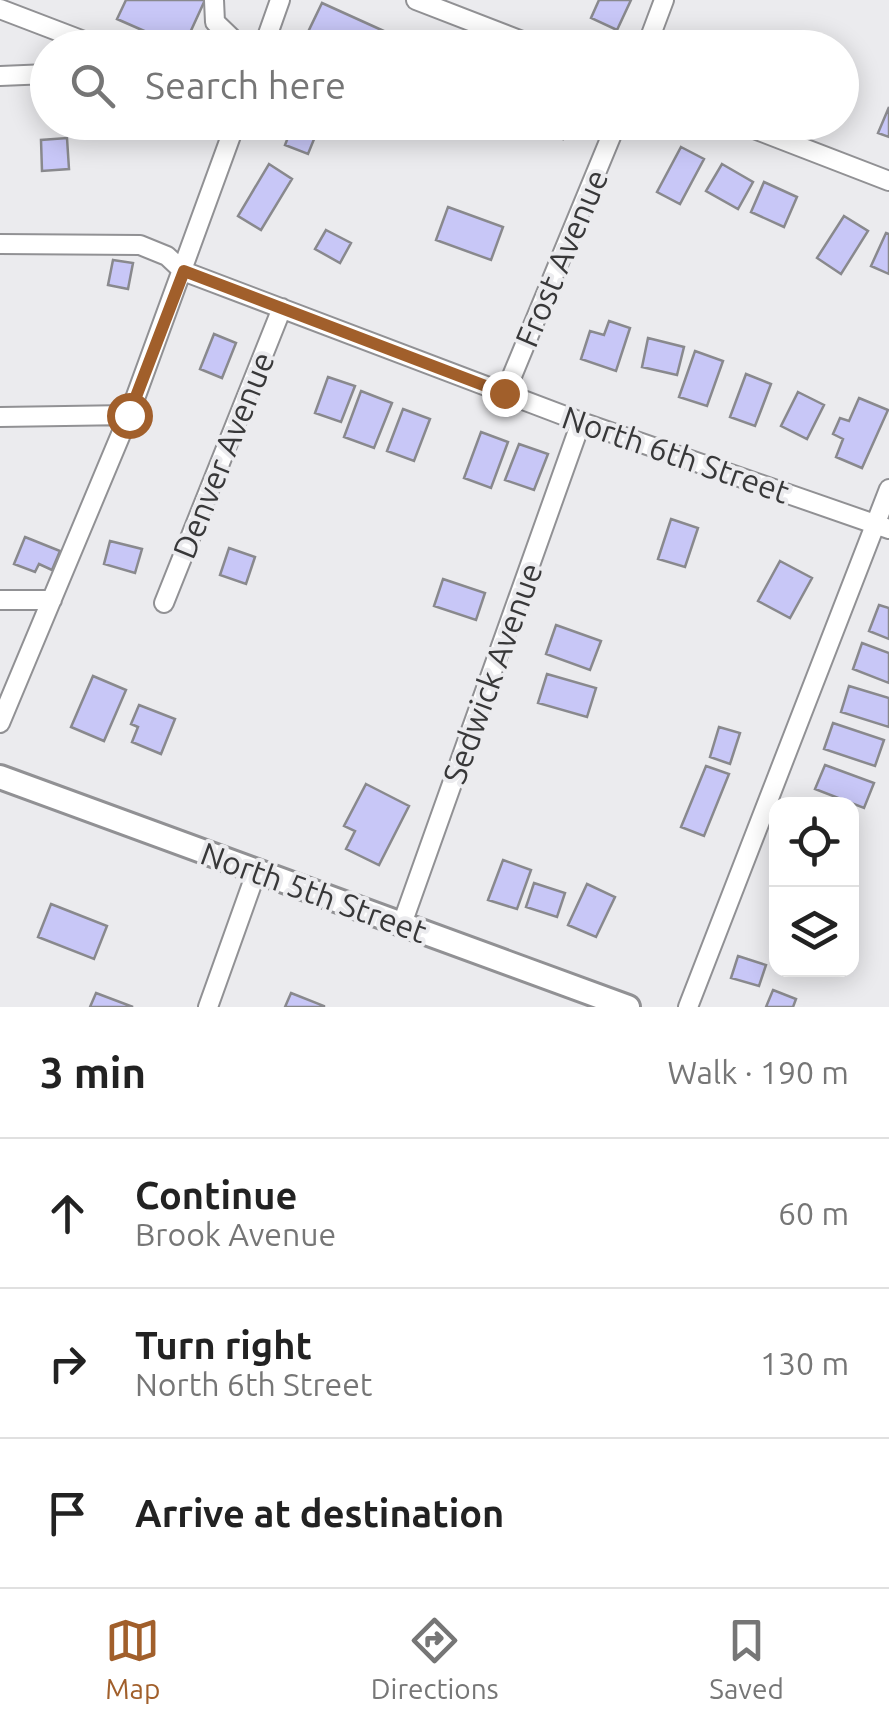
<!DOCTYPE html>
<html lang="en">
<head>
<meta charset="utf-8">
<style>
	:root { --surface:#fff; --page:#f2f2f2; --text:#222; --muted:#767676; --line:#e0e0e0; --accent:#a15f2b }
	body { margin:0; font-family:Ubuntu,sans-serif; background:var(--page); color:var(--text) }
	.controls { position:absolute; right:30px; bottom:30px; display:grid; overflow:hidden; border-radius:20px; box-shadow:0 5px 25px #0003 }
	.controls button { width:90px; height:90px; display:grid; place-items:center; padding:0; border:0; border-bottom:2px solid var(--line); background:var(--surface); color:var(--text); font:50px sans-serif }
	.stop { position:absolute; width:30px; height:30px; margin:-22px; border:8px solid #a15f2b; border-radius:50%; background:#fff }
	.stop.end { background:#a15f2b; border-color:#fff; box-shadow:0 2px 10px #0008 }
	.list { margin:0; padding:0; list-style:none }
	h2 { display:flex; justify-content:space-between; align-items:center; height:130px; margin:0; padding:0 40px; font-size:42px }
	h2 small { font-size:32px; font-weight:400; color:var(--muted) }
	.list li { display:grid; grid-template-columns:65px 1fr auto; gap:30px; align-items:center; box-sizing:border-box; height:150px; padding:0 40px; border-top:2px solid var(--line) }
	.list b { display:block; font-size:38px; white-space:nowrap }
	.list p { margin:0; font-size:32px; white-space:nowrap; color:var(--muted) }
	.list em { font-size:32px; font-style:normal; color:var(--muted) }
	.icon { flex:none; width:55px; height:55px; fill:none; stroke:currentColor; stroke-width:2; stroke-linecap:round; stroke-linejoin:round }
	.map { position:relative; flex:none; width:889px; height:1007px; overflow:hidden }
	.search { position:absolute; background:var(--surface); box-shadow:0 5px 25px #0003; left:30px; right:30px; top:30px; height:110px; display:flex; align-items:center; gap:25px; box-sizing:border-box; padding:0 35px; border-radius:55px; color:var(--muted); font-size:38px }
	.sheet { height:580px; background:var(--surface) }
	nav { display:flex; justify-content:space-around; align-items:center; box-sizing:border-box; height:140px; border-top:2px solid var(--line); background:var(--surface); font-size:28px; color:var(--muted) }
	nav a { display:grid; justify-items:center; gap:5px }
	nav .on { color:var(--accent) }
	.map>svg:first-child { display:block }
</style>
</head>
<body>
<div class="map">
<svg width="889" height="1007" viewBox="0 0 889 1007">
	<rect width="100%" height="100%" fill="#ebebee"/>
	<path fill="#c8c7f7" stroke="#89898d" stroke-width="2.5" d="M126,0H205L183,48L117,19Z
		M599,0H631L617,30L591,18Z
		M322,3L386,32L379,48H368L341,35L337,43L309,30Z
		M392,33L423,45V48H386Z
		M889,107V137L878,133Z
		M294,122H321L308,154L285,145Z
		M536,122H574L563,139Z
		M67,138L69,169L42,171L41,140Z
		M681,147L704,159L680,204L657,192Z
		M269,164L292,179L261,230L238,216Z
		M722,164L753,182L738,209L706,191Z
		M764,182L797,197L784,227L751,212Z
		M448,207L503,227L491,260L436,240Z
		M844,216L868,231L841,274L817,258Z
		M326,230L351,243L340,263L315,249Z
		M886,233L889,234V274L871,266Z
		M113,260L133,263L128,289L108,285Z
		M609,321L630,328L616,371L581,359L590,331L604,335Z
		M214,334L236,343L222,378L200,369Z
		M648,338L684,347L677,375L642,367Z
		M695,351L723,361L707,406L679,397Z
		M746,374L771,384L755,426L730,417Z
		M328,377L355,386L341,422L315,413Z
		M361,391L392,403L374,448L344,437Z
		M798,392L824,405L807,439L781,426Z
		M859,398L888,410L862,468L836,457L843,439L833,434L840,418L849,421Z
		M403,409L430,419L414,461L387,451Z
		M481,432L508,442L491,488L464,478Z
		M519,444L548,454L534,490L505,480Z
		M671,519L698,528L685,567L658,559Z
		M25,537L60,551L52,570L39,564L35,572L14,564Z
		M110,541L142,549L135,573L104,564Z
		M229,548L255,557L246,584L220,575Z
		M780,561L812,578L790,618L758,601Z
		M443,579L485,593L476,620L434,606Z
		M879,605L889,608V639L869,631Z
		M556,625L601,641L590,670L546,654Z
		M862,643L889,653V683L853,669Z
		M547,674L596,688L587,717L538,703Z
		M93,676L126,690L104,741L71,727Z
		M849,686L889,698V727L841,712Z
		M139,705L175,719L161,754L132,742L138,727L131,724Z
		M833,723L884,740L875,766L824,749Z
		M719,727L740,733L730,764L710,757Z
		M825,765L874,783L864,808L815,789Z
		M706,766L729,774L704,836L681,827Z
		M366,784L409,806L379,865L346,849L355,831L344,826Z
		M503,860L531,870L517,909L488,900Z
		M534,883L565,893L557,917L526,907Z
		M587,884L615,897L596,937L568,925Z
		M51,904L107,926L94,959L38,937Z
		M738,956L766,965L759,986L731,978Z
		M773,990L796,999L793,1007H766Z
		M96,993L133,1007H90Z
		M291,993L324,1006V1007H285Z"/>
	<g fill="none" stroke-linecap="round" stroke-linejoin="round">
		<g stroke="#919194" stroke-width="22">
			<path id="minor" d="M214,0L215,22L242,48
				M416,0L540,48
				M0,9L102,48
				M263,48L280,0
				M646,48L664,0
				M0,76L48,74
				M736,122L889,181
				M0,244L140,245L167,256L183,271L581,422L889,529
				M505,393L617,122
				M0,417L129,415
				M0,600H52
				M164,603L282,308
				M0,723L129,415L236,122
				M402,924L581,422
				M208,1007L257,870
				M688,1007L889,489"/>
		</g>
		<g stroke="#919194" stroke-width="28">
			<path id="major" d="M0,777L628,1007"/>
		</g>
		<use href="#minor" stroke="#fff" stroke-width="18"/>
		<use href="#major" stroke="#fff" stroke-width="22"/>
	</g>
	<g fill="none" stroke-linecap="round" stroke-linejoin="round">
		<path stroke="#a15f2b" stroke-width="12" d="M129,415L184,271L504,393"/>
	</g>
	<g text-anchor="middle" dominant-baseline="central" stroke-width="8" stroke-linejoin="round" paint-order="stroke">
		<g font-size="32" fill="#383839" stroke="#ebebee">
			<text transform="translate(561 258) rotate(-67)">Frost Avenue</text>
			<text transform="translate(676 454) rotate(19)">North 6th Street</text>
			<text transform="translate(223 455) rotate(-68)">Denver Avenue</text>
			<text transform="translate(492 673) rotate(-70)">Sedwick Avenue</text>
			<text transform="translate(314 892) rotate(20)">North 5th Street</text>
		</g>
	</g>
</svg>
<div class="controls">
<button><svg class="icon" aria-label="locate" viewBox="0 0 24 24"><circle cx="12" cy="12" r="6"/><path d="M12 2v4M12 18v4M2 12h4M18 12h4"/></svg></button>
<button><svg class="icon" aria-label="layers" viewBox="0 0 24 24"><path d="M12 4l9 5-9 5-9-5zM3 14l9 5 9-5"/></svg></button>
</div>
<div class="stop" style="left:129px;top:415px"></div>
<div class="stop end" style="left:504px;top:393px"></div>
<div class="search"><svg class="icon" aria-label="search" viewBox="0 0 24 24"><circle cx="10" cy="10" r="6"/><path d="M15 15l6 6"/></svg>Search here</div>
</div>
<section class="sheet">
<h2>3 min<small>Walk · 190 m</small></h2>
<ul class="list">
<li><svg class="icon" aria-label="ahead" viewBox="0 0 24 24"><path d="M12 20V5M6 11l6-6 6 6"/></svg><div><b>Continue</b><p>Brook Avenue</p></div><em>60 m</em></li>
<li><svg class="icon" aria-label="right" viewBox="0 0 24 24"><path d="M7 20v-9h11M14 6l5 5-5 5"/></svg><div><b>Turn right</b><p>North 6th Street</p></div><em>130 m</em></li>
<li><svg class="icon" aria-label="arrive" viewBox="0 0 24 24"><path d="M6 21V4h12l-3 4 3 4H6"/></svg><div><b>Arrive at destination</b></div></li>
</ul>
</section>
<nav>
<a class="on"><svg class="icon" aria-label="map" viewBox="0 0 24 24"><path d="M3 6l6-2 6 2 6-2v14l-6 2-6-2-6 2zM9 4v14M15 6v14"/></svg>Map</a>
<a><svg class="icon" aria-label="directions" viewBox="0 0 24 24"><path d="M12 3l9 9-9 9-9-9zM9 14v-3h6M13 9l2 2-2 2"/></svg>Directions</a>
<a><svg class="icon" aria-label="saved" viewBox="0 0 24 24"><path d="M7 4h10v16l-5-4-5 4z"/></svg>Saved</a>
</nav>
</body>
</html>
